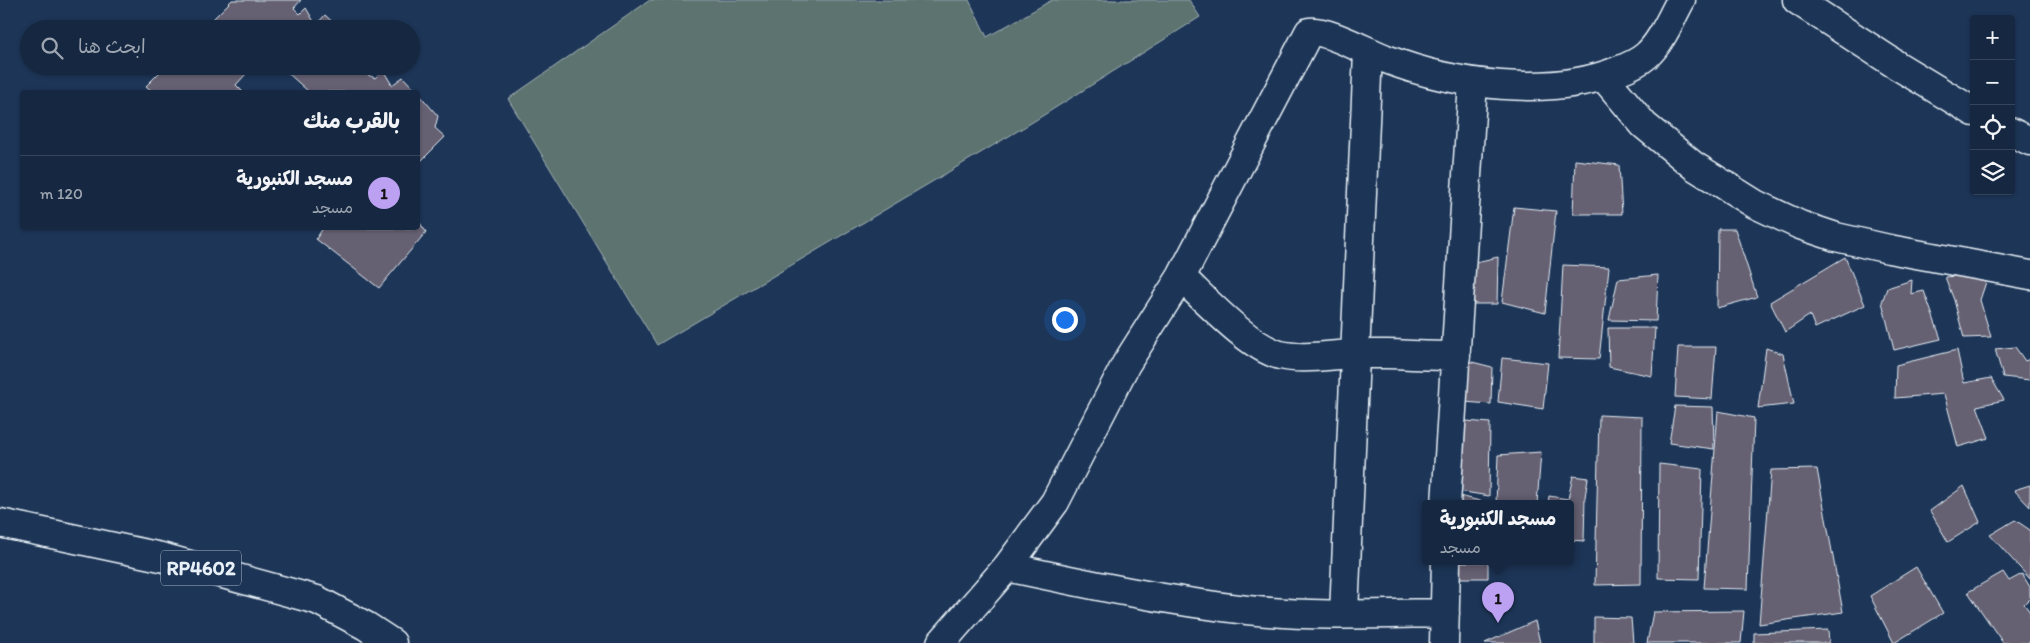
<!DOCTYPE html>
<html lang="ar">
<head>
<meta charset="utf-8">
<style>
	:root { --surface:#162841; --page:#1f3048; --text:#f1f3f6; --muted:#9ea6b1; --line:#35445a; --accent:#bca0f2 }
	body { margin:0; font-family:Itim,"Playpen Sans Arabic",sans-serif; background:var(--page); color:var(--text); direction:rtl }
	.controls { position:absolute; right:15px; top:15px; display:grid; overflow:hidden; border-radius:5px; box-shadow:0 1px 4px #0004 }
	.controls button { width:45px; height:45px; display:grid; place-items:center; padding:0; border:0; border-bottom:1px solid var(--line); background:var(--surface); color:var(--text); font:25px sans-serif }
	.you { position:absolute; left:1064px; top:319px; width:18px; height:18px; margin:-12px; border:4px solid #fff; border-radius:50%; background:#1a73e8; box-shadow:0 0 0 8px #1a73e833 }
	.badge { display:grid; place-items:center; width:32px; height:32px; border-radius:50%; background:var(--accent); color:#111; font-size:16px; font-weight:700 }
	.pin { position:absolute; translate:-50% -41px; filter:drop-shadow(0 1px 2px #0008) }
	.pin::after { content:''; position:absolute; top:26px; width:18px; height:15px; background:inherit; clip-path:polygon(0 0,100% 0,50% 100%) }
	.popup { position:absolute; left:1422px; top:500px; width:152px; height:65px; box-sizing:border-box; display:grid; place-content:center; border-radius:5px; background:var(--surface); filter:drop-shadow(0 1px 4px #0005); font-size:16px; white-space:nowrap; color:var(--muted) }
	.popup b { font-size:19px; color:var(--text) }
	.popup::after { content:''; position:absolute; left:50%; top:100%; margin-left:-10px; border:10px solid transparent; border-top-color:var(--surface) }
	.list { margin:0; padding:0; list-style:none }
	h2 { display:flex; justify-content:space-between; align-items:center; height:65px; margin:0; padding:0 20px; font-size:21px }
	h2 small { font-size:16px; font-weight:400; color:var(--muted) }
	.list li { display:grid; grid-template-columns:32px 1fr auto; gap:15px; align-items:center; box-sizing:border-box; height:75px; padding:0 20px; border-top:1px solid var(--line) }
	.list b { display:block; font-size:19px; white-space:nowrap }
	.list p { margin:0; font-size:16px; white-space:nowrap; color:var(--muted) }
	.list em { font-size:16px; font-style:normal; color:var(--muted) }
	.icon { flex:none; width:28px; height:28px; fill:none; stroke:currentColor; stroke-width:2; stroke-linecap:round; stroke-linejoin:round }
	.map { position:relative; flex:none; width:2030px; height:643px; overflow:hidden; direction:ltr }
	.search { position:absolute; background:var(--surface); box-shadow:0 1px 4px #0004; left:20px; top:20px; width:400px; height:55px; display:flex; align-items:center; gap:12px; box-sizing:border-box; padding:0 18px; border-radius:28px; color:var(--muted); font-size:19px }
	.panel { position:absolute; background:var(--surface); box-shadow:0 1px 4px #0004; left:20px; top:90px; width:400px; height:140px; border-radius:5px; direction:rtl }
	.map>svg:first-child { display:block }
</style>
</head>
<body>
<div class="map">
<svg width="2030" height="643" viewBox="0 0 2030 643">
	<rect width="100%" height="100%" fill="#1d3557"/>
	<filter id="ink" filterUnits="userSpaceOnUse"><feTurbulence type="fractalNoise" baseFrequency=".02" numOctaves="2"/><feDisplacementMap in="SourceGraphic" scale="10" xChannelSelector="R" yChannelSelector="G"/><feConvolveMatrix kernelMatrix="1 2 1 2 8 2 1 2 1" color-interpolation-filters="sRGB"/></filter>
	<g filter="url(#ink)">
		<path fill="#5c736f" stroke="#a2b2b4" d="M650,0H969L987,37L1052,0H1189L1200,17L1031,123L657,345L508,99Z"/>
		<path fill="#656172" stroke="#e8f1f8" d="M232,0H301L294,8L300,14L306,8L316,25L325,15L340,29H203Z
			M166,66H253L236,85L243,92H153L146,86Z
			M280,66H370L368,75L375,78L383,70L392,85L403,77L417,92H309Z
			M418,93L438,116L435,128L445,137L418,164Z
			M1575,160L1619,165L1622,214H1573Z
			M1514,207L1556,211L1545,313L1502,302Z
			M418,220L426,232L379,288L316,239L323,228H418Z
			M1718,229H1735L1757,297L1717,308Z
			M1498,257L1497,304H1471L1472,263Z
			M1845,257L1865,305L1815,328L1810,315L1785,332L1770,302Z
			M1563,265L1609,267L1599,359L1558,358Z
			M1989,273L1980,300L1991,337L1964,338L1954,300L1945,277Z
			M1658,275L1656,321L1609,320L1618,279Z
			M1912,280L1911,294L1924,291L1941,339L1894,350L1882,302L1887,288Z
			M1608,328H1655L1652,376L1609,367Z
			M1678,347H1716L1712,399L1675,397Z
			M2015,347L2025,361L2030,359V380L2003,377L1995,349Z
			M1766,348L1783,354L1794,404L1758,408Z
			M1957,350L1964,383L1991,378L2004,400L1977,406L1989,438L1958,447L1944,394L1895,398L1896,365Z
			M1502,358L1548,363L1543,409L1498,402Z
			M1468,361L1492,367L1491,404L1463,402Z
			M1675,406L1713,407L1714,449L1669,443Z
			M1718,411L1754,418L1748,589L1704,588Z
			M1599,415L1642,417L1641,584L1595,585Z
			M1466,421L1490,423L1489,496L1458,491Z
			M1541,452L1537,504H1496L1498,455Z
			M1659,464L1702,469L1699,579L1658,578Z
			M1817,469L1843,612L1759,624L1771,470Z
			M1573,476L1588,478L1585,497L1584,541L1570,540V504H1548L1549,496L1568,499Z
			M2030,485V507L2014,490Z
			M1964,486L1980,522L1948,542L1930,511Z
			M1460,496L1488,503V504H1460Z
			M2015,520L2030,530V579L1990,535Z
			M1454,562H1488V578H1452Z
			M1916,567L1943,613L1894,643L1870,596Z
			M2003,572L2009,581L2022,574L2030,587V598L2024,604L2030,612V643H2003L1968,592Z
			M1744,611L1741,643H1647L1653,612Z
			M1594,617L1631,618L1633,643H1594Z
			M1535,621L1540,643H1485Z
			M1828,630L1829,643H1754V633Z"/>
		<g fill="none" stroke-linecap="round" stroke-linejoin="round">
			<g stroke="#e8f1f8" stroke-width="31">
				<path id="minor" d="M1797,0L1898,66L1974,112
					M1603,76L1644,125L1694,166L1755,204L1800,225L1836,237L1889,249L2030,275
					M2011,132L2030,141
					M1181,277C1205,299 1249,347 1280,355C1302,360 1329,355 1353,354C1387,353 1422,356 1456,356
					M1446,504L1473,82
					M1007,567C1087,584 1166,601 1247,610C1312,617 1380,614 1445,613
					M1344,614L1368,52
					M941,643L1007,567L1055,502L1126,364L1181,277L1309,32C1323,28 1370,53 1386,59C1453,85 1549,98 1617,71C1628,67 1638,63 1647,55C1662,41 1671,18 1681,0
					M1444,643L1446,562"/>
			</g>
			<g stroke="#e8f1f8" stroke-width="31">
				<path id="primary" d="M0,523L161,557L317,600L366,626L392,643"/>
			</g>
			<use href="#minor" stroke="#1d3557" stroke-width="28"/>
			<use href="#primary" stroke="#1d3557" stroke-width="28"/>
		</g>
	</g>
	<g text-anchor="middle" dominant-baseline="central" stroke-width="4.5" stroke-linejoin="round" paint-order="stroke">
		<rect fill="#1d3557" stroke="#abb9c8" stroke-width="1" x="161" y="550.5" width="80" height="35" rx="4"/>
		<g font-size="20" font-weight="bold" fill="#e8f1f8">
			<text x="201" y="568">RP4602</text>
		</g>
	</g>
</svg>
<div class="controls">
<button>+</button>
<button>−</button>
<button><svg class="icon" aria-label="locate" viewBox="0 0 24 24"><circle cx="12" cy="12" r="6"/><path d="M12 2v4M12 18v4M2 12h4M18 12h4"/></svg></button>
<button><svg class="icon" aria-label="layers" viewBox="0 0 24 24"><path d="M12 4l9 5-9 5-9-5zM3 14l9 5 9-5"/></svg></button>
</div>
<div class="you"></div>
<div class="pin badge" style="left:1498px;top:623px">1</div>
<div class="popup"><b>مسجد الكنبورية</b>مسجد</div>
<div class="search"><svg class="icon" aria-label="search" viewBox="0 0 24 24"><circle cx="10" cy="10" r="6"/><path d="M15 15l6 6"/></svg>ابحث هنا</div>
<section class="panel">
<h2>بالقرب منك<small></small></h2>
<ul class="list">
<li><span class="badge">1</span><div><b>مسجد الكنبورية</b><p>مسجد</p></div><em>120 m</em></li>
</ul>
</section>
</div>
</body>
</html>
